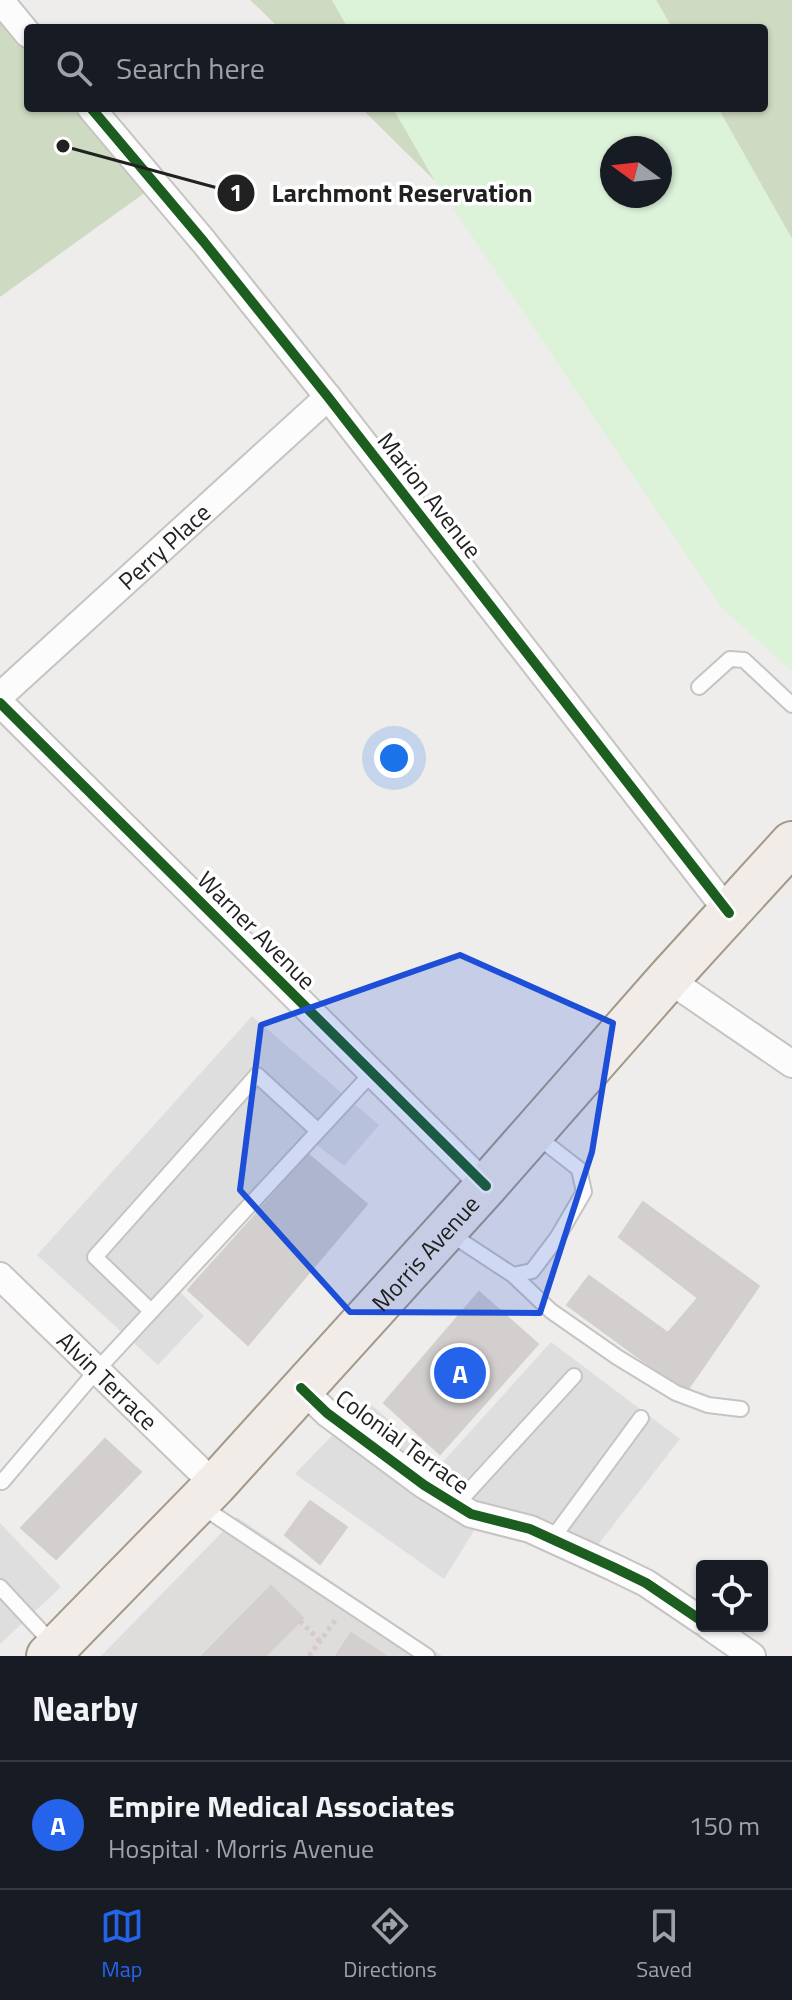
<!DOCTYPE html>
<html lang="en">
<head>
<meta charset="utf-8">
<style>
	:root { --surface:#171b24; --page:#20242c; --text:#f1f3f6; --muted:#9ea1a6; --line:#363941; --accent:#2563eb }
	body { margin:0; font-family:"Titillium Web",sans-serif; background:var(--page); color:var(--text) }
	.controls { position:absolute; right:24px; bottom:24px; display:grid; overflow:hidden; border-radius:8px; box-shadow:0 2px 6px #0004 }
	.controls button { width:72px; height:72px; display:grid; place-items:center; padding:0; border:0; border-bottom:2px solid var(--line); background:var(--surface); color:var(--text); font:40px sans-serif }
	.compass { position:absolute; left:600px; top:136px; width:72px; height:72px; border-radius:50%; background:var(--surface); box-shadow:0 2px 6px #0004; rotate:285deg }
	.you { position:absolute; left:394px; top:758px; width:28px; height:28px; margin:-20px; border:6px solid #fff; border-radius:50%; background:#1a73e8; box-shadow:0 0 0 12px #1a73e833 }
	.badge { display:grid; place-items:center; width:52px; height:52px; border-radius:50%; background:var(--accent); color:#fff; font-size:26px; font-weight:700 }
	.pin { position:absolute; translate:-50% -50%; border:4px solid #fff; box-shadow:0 2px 8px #0006 }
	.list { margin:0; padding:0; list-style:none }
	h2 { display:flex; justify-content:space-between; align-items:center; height:104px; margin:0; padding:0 32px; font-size:34px }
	h2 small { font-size:26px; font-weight:400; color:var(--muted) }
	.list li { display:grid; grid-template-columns:52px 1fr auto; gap:24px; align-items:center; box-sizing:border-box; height:128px; padding:0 32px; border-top:2px solid var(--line) }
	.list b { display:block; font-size:30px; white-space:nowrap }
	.list p { margin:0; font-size:26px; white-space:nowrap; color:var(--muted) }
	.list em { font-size:26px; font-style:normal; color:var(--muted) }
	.icon { flex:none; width:44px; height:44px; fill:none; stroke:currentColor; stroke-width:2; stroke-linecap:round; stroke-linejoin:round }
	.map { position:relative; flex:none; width:792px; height:1656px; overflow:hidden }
	.search { position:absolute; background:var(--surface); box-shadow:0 2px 6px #0004; left:24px; right:24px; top:24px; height:88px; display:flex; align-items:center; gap:20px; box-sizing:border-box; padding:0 28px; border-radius:8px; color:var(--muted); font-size:30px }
	.sheet { height:232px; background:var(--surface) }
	nav { display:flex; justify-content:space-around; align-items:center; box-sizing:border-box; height:112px; border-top:2px solid var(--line); background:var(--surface); font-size:22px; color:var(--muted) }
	nav a { display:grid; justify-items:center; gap:4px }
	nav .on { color:var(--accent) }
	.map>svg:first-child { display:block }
</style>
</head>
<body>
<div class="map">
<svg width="792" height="1656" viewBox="0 0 792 1656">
	<rect width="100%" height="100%" fill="#efedeb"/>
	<path fill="#dedddc" d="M237,1517L442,1656H101Z"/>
	<path fill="#cedbc2" d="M0,0L28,28V108H95L157,184L0,297Z
		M250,0H332L348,28H279Z
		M656,0H792V239L718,108H764V28H672Z
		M361,108H393L435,181Z"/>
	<path fill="#dcf2d9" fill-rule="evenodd" d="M332,0H656L672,28H348Z
		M393,108H718L792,239V672L720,606L435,181ZM612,148H660V196H612Z"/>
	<path fill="#dfdede" d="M252,1016L379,1125L344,1166L313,1142L179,1291L204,1316L158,1365L37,1255Z
		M551,1342L680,1439L597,1546L477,1526L444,1579L295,1474L366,1400L440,1465Z
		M0,1523L61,1587L0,1644Z"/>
	<path fill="#d2cfce" stroke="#d2cfcc" stroke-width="2" d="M309,1155L367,1204L248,1345L188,1290Z
		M643,1202L759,1286L686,1392L567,1305L589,1276L668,1333L698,1298L619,1237Z
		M479,1292L538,1344L440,1454L384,1403Z
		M105,1439L141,1472L56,1559L21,1528Z
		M310,1501L347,1527L320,1564L285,1535Z
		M271,1586L303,1618L265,1656H202Z
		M351,1633L386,1656H336Z"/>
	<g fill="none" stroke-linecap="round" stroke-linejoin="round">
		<g stroke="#c5c4c3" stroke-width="18">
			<path id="lane" d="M699,687L730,659L744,660L792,705
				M449,1233L513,1275L532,1271L557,1238L584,1192L579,1169L534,1134
				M513,1275L551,1311L617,1357L676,1393L708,1405L741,1409
				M151,1311L95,1257L257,1075L318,1131
				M2,1482L97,1370L372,1073
				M456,1505L574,1376
				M201,1506L427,1656
				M552,1539L641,1418
				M0,1587L53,1644"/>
		</g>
		<g stroke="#c5c4c3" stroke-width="30">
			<g id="street">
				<path d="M0,0L28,34"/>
				<path d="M91,108L204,242L328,397L729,913"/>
				<path id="s1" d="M0,696L328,397"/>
				<path d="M0,703L486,1186"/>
				<path d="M668,979L792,1064"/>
				<path id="s2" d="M0,1276L215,1485"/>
				<path d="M301,1388L327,1413L424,1485L471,1514L530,1529L613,1567L646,1583L702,1621"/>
				<path d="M709,1626L752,1656"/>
			</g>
		</g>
		<g stroke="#a49889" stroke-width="46">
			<g id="primary">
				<path id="s3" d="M48,1656L215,1485L486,1186L668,979L792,843"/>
			</g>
		</g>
		<path stroke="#d7caca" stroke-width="5" stroke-dasharray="4 4" stroke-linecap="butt" d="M300,1621L320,1641
			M309,1656L337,1618"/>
		<use href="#lane" stroke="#fdfcfc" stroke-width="14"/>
		<use href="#street" stroke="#fdfcfc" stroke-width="26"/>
		<use href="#primary" stroke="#f1ece8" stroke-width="42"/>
		<g stroke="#fff" stroke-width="15">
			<path id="cycleway" d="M91,108L204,242L328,397L729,913
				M0,703L486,1186
				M301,1388L327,1413L424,1485L471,1514L530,1529L613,1567L646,1583L702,1621"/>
		</g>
		<use href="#cycleway" stroke="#1b5e20" stroke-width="10"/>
	</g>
	<path fill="#1d4ed8" fill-opacity="0.2" stroke="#1d4ed8" stroke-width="6" stroke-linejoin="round" d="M460,955L613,1023L592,1152L540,1313L350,1312L240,1190L261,1025Z"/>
	<g text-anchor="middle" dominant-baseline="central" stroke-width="7" stroke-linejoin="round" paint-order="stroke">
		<g font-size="24" fill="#212121" stroke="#fff">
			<text transform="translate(430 495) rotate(52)">Marion Avenue</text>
			<text stroke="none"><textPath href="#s1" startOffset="222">Perry Place</textPath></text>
			<text transform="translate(257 930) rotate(45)">Warner Avenue</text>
			<text stroke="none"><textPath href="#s3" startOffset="552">Morris Avenue</textPath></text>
			<text stroke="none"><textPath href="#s2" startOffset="150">Alvin Terrace</textPath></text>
			<text transform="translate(403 1441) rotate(36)">Colonial Terrace</text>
		</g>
	</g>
	<path fill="none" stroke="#212121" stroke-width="3" d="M63 146L236 193"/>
	<g fill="#212121" stroke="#fff" stroke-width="3">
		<circle cx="63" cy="146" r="8"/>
		<circle cx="236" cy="193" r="20"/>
	</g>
	<g font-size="24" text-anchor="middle" font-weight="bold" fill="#fff">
		<text x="236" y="201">1</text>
	</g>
	<g font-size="26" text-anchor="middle" font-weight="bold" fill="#212121" stroke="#fff" stroke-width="7" stroke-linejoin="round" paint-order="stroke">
		<text x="402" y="202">Larchmont Reservation</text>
	</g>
</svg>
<div class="controls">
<button><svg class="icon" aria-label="locate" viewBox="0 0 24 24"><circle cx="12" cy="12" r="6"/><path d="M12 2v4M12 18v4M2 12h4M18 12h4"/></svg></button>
</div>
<svg class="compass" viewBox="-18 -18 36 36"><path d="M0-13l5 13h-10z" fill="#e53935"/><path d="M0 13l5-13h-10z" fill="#9ea1a6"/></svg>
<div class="you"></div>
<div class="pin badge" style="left:460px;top:1373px">A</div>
<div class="search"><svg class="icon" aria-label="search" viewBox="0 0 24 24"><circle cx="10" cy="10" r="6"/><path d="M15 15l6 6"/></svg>Search here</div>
</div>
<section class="sheet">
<h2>Nearby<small></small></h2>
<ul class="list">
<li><span class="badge">A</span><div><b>Empire Medical Associates</b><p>Hospital · Morris Avenue</p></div><em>150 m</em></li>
</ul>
</section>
<nav>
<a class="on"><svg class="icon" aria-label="map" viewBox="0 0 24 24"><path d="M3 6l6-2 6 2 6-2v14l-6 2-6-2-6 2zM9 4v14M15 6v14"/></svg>Map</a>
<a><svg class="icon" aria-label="directions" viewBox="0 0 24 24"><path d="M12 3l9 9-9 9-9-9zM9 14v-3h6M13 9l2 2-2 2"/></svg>Directions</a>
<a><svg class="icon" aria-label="saved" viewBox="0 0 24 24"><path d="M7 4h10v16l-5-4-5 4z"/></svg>Saved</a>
</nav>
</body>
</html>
